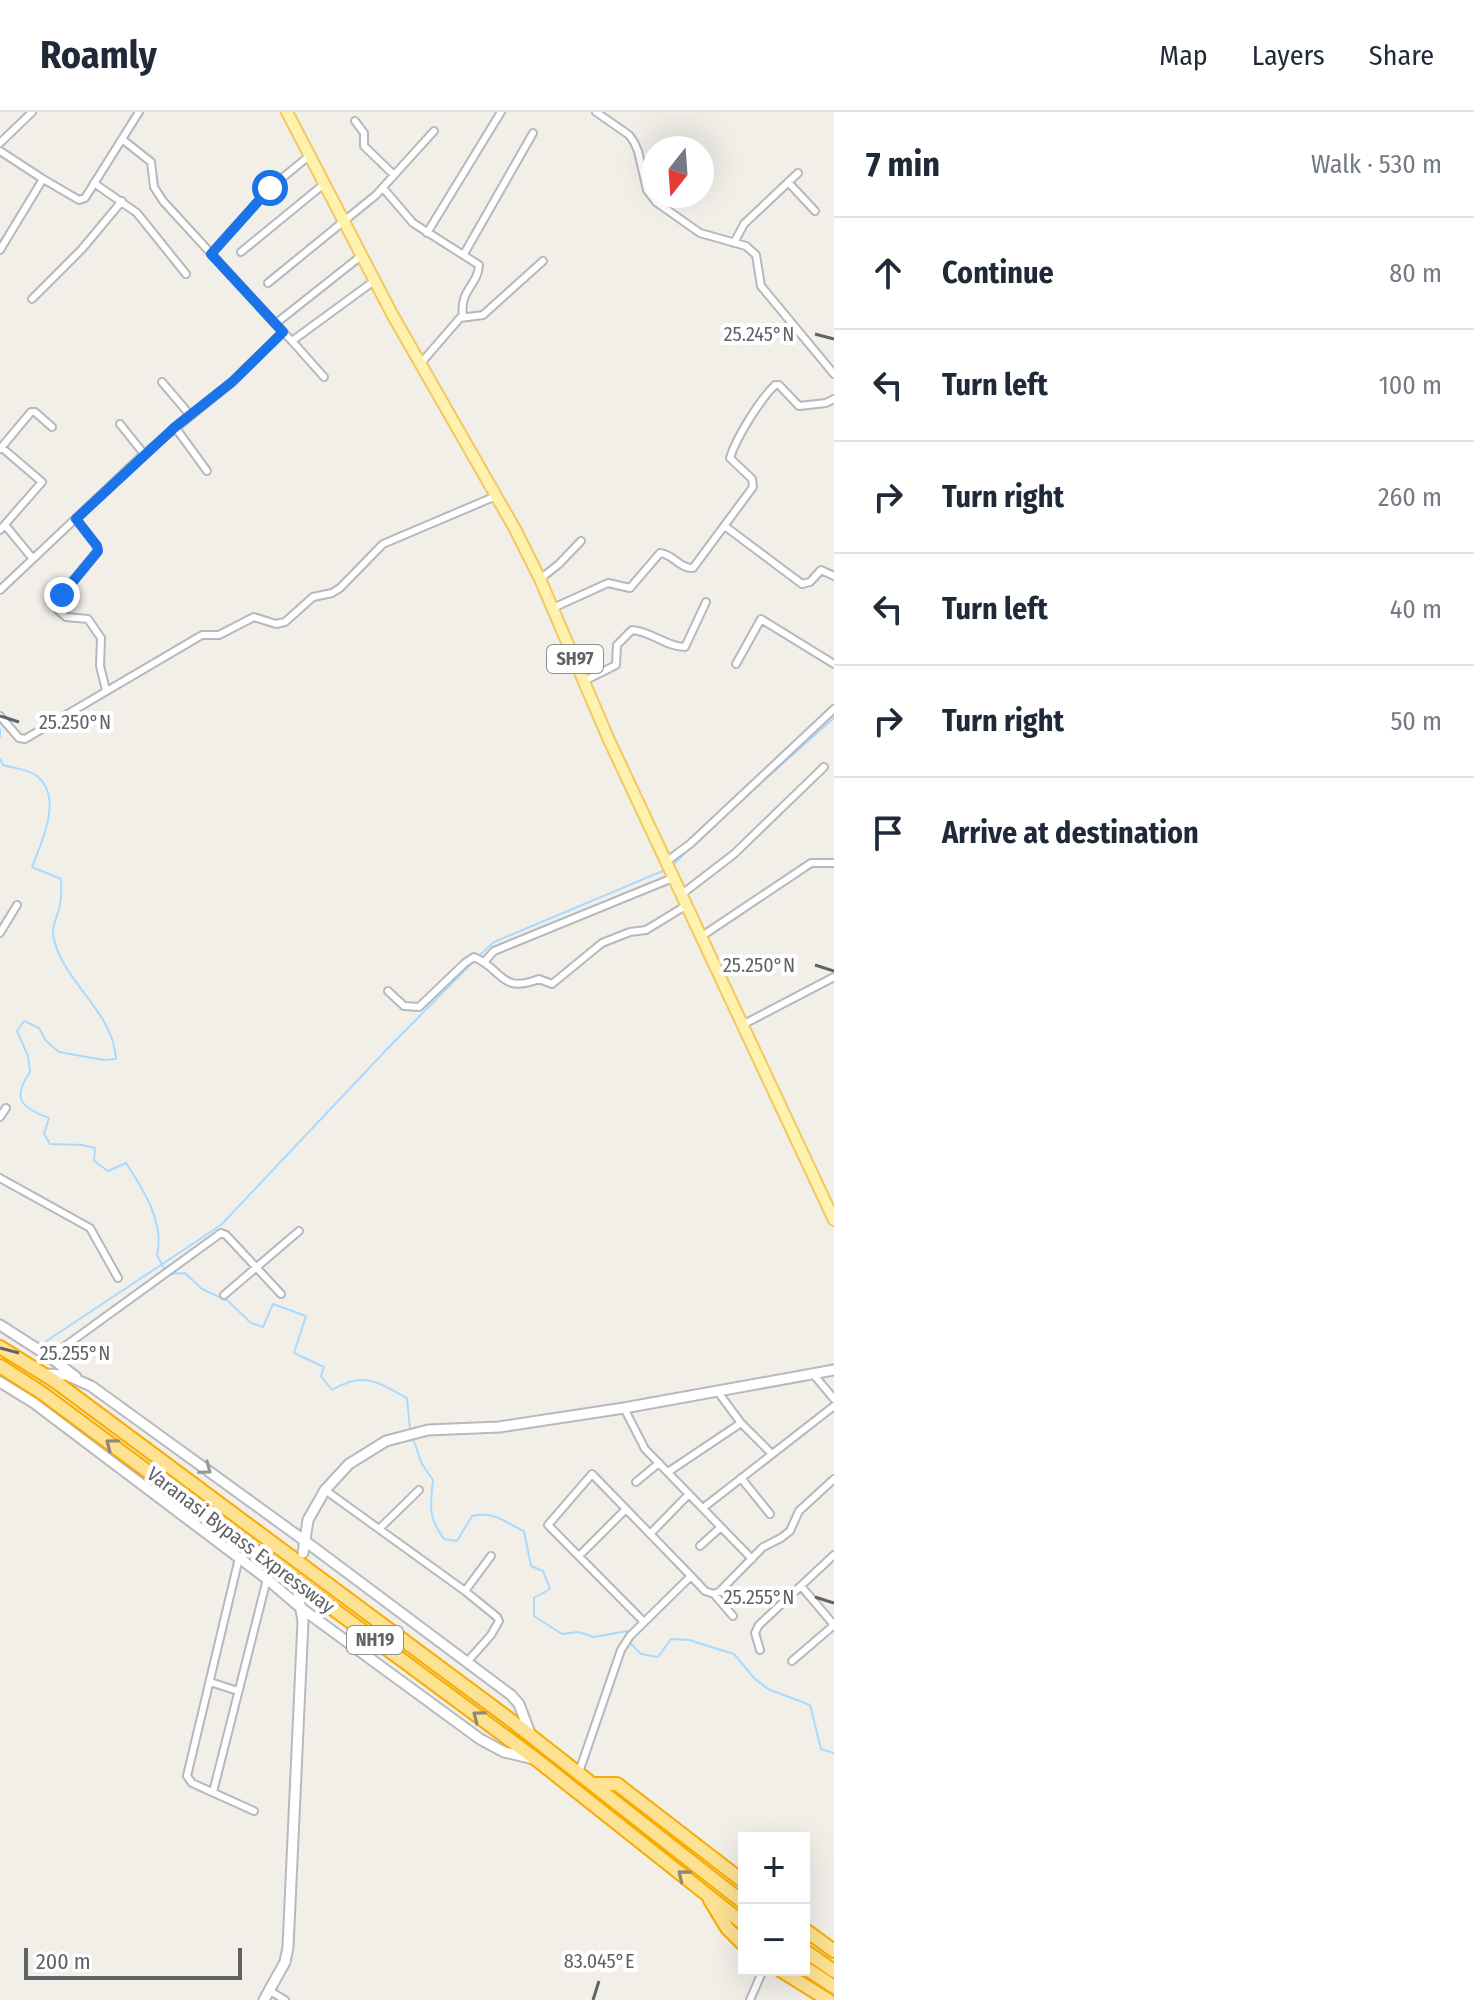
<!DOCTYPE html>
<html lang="en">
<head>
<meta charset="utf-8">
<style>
	:root { --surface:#fff; --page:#f2f2f3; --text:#1f2937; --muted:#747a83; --line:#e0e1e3 }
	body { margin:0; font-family:"Fira Sans Condensed",sans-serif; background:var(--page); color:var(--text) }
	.controls { position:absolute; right:24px; bottom:24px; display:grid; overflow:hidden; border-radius:0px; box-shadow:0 8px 32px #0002 }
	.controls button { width:72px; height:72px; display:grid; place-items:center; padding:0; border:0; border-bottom:2px solid var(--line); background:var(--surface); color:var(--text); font:40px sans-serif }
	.compass { position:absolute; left:642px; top:24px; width:72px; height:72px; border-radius:50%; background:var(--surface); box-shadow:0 8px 32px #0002; rotate:197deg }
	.scale { position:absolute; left:24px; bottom:20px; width:218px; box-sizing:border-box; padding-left:8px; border:4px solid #5f6368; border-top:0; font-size:22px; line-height:28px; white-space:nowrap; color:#5f6368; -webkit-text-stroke:6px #fff; paint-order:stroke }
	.stop { position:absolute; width:24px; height:24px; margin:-18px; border:6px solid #1a73e8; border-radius:50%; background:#fff }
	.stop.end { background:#1a73e8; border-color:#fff; box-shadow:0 2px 8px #0008 }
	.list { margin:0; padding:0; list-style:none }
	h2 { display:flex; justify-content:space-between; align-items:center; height:104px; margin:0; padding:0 32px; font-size:34px }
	h2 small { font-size:26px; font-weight:400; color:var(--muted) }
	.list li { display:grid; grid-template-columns:52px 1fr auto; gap:24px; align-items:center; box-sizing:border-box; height:112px; padding:0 32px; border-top:2px solid var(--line) }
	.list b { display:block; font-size:30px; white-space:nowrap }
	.list em { font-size:26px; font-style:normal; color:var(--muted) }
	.icon { flex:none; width:44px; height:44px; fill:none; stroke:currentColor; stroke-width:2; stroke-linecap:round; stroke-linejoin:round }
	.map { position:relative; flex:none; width:834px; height:1888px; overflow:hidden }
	header { display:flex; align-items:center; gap:48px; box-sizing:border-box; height:112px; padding:0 40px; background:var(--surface); border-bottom:2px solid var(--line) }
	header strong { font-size:38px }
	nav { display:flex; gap:44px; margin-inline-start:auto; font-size:28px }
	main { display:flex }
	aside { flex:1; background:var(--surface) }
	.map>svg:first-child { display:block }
</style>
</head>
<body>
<header>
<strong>Roamly</strong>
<nav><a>Map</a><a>Layers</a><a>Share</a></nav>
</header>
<main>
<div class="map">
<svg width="834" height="1888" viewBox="0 0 834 1888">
	<rect width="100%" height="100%" fill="#f1efe8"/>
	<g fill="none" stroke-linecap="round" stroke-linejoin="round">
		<path stroke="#aadaff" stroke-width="2" d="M0,617V625
			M0,647L3,653C13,656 25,657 34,662C65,682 42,729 32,755L61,767C61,775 62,784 60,792C59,802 52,812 53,822C60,869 113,897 116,947L104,948L59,940L46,929L39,916L24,909L17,919L28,944L30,960C11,987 22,996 49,1006L44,1022L50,1032L82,1033L95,1036L94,1049L108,1059L126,1051C143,1077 165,1111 157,1143L167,1162L185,1161L202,1177L228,1189L251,1211L263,1215L273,1192L306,1204L294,1241L324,1255L321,1264L332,1278C364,1259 377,1270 407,1286L410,1317
			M735,694L834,606
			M673,753L698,728
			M480,843L494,830L665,758
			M45,1230L221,1113L389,935L474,849
			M413,1327L422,1352L433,1368C430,1395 428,1405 444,1427L457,1429L472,1404C496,1399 503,1410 524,1419L531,1454L543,1459L550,1477L534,1486V1504L562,1522L578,1520L594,1525L627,1519V1523
			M628,1529L641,1542L658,1545L671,1527L689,1528L734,1542L754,1566L768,1577L810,1593L821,1637L834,1641"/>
		<g stroke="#b5b8bc" stroke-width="10">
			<path id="street" d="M596,0L629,23L634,30L638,39L647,78L656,90L700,121L746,134L756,143L761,174L834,262
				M355,9L364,21V34L394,63
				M122,27L151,50L154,75L163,89L283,220
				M0,31L32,0
				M0,39L43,67L0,138
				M43,67L79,88L85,86L139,0
				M788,70L815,99
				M94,71L137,101L186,162
				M383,76L413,111L479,153C478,174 459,177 463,205
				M427,121L501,0
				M734,131L744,112L798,61
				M241,140L324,72
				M211,142L270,76L309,44
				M464,142L533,21
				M268,171L376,83L434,19
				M32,187L82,137L122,89
				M275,212L361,144
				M292,229L324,265
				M421,251L460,206L483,203L543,149
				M162,270L190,303
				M120,312L144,342
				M175,315L207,359
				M0,337L31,300H35L52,315
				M76,407L97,434L98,439L65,478L58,498L66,505L88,507L101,526L100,554L106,578
				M5,413L33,447
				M726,415L802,472L810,470L821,458L834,464
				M0,418L42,370L1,335
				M540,467L559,452L581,429
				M0,478L144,342L232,270L283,220L292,229L374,169
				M553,496L608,471L630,476L660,441C673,442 680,457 693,456L753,375L752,367L730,346C736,326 759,289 775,273H779L799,294L826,291L834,287
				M736,552L761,507L834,552
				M584,569L616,553L617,533L632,518C651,519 666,535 685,535L706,490
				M0,604L19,626L25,627L202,523H219L254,505L276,512L285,510L313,485L332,481L340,476L383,432L496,384
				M667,749L690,732L834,597
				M682,782L734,742L824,655
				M0,821L17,793
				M702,824L811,751H834
				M484,850L494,839L675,765
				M388,879L404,894L419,895L465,851L474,845C504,858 500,882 539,867L552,872L602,831L630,820L646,818L687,793
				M744,912L834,865
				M0,1005L6,996
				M0,1066L90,1116L118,1166
				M224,1183L299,1119
				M50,1245L221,1121L226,1123L281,1182
				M814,1263L834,1287
				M718,1280L741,1311L772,1342
				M624,1296L645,1337L752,1447
				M668,1360L741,1311
				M741,1366L770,1402
				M636,1370L659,1351
				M325,1378L465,1479L491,1444
				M703,1396L834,1294
				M379,1417L419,1378
				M650,1422L689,1382
				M700,1434L721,1415
				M579,1444L626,1397
				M239,1446L187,1664L192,1671L254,1699
				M801,1474L834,1513
				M465,1479L497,1505L499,1509L491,1523L467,1550
				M714,1482L733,1504
				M644,1510L548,1413L592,1362L691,1464
				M760,1538L755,1521L759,1513L834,1443
				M792,1549L834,1513
				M210,1570L238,1579
				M579,1660L621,1538L630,1524L691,1464L705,1479L714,1482L719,1480L763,1435L781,1426L790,1419L799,1399L834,1367
				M213,1680L267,1467
				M270,1879L285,1888
				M750,1888L763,1858"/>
		</g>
		<g stroke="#b6babf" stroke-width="13">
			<path id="secondary" d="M0,1213L50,1245L76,1265
				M45,1262L66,1263L91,1274L305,1429L511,1583L519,1592L531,1624
				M0,1270L34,1291L267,1467L301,1496L480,1627L504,1640L534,1647
				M303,1441L308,1408L325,1378L349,1352L386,1329L428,1318L499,1315L624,1296L834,1258
				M264,1888L285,1850L288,1835L303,1509L298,1481"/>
		</g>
		<g stroke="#f2c960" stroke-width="14">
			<path id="primary" d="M287,0L392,202L515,417L540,467L609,628L834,1108"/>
		</g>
		<g stroke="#f9ab00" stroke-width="16">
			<path id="highway" d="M0,1235L56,1270L508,1606L744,1791
				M0,1254L42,1281L537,1648L744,1812
				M592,1672H617L744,1770
				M710,1788L727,1816L744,1833
				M804,1817L834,1839
				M804,1838L834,1859
				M804,1855L834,1875
				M780,1858L828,1888"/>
		</g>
		<use href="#street" stroke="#fff" stroke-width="6"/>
		<use href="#secondary" stroke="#fff" stroke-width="9"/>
		<use href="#primary" stroke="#fff2af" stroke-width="10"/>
		<use href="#highway" stroke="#fde293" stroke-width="12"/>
	</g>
	<defs><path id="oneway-chevron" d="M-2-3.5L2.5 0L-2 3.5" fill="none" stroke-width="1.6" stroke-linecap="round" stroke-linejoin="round" transform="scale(2)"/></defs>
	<g stroke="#8e8975">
		<use href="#oneway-chevron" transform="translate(111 1332) rotate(-143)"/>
		<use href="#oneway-chevron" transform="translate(478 1604) rotate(-143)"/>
		<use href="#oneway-chevron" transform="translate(683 1763) rotate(-141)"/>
	</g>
	<use stroke="#979a9d" href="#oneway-chevron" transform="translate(206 1357) rotate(36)"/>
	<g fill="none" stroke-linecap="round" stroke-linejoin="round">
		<path stroke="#1a73e8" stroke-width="10" d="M62,483L98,439L97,434L76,407L175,315L232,270L283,220L211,142L270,76"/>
	</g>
	<path fill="none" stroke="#5f6368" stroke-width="3" d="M815,222L834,227M0,604L19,610M815,853L834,859M0,1236L19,1241M815,1485L834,1491M593,1888L599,1869"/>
	<g text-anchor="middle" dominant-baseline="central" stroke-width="8" stroke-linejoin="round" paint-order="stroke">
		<g fill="#fff" stroke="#8f9295" stroke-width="2">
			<rect x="547" y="533" width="56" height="28" rx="6"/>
			<rect x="347" y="1514" width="56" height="28" rx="6"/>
		</g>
		<g font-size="18" font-weight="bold" fill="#5f6368">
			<text x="575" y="547">SH97</text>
			<text x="375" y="1528">NH19</text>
		</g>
		<g font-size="20" fill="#5f6368" stroke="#fff">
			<text transform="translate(241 1428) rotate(37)">Varanasi Bypass Expressway</text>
		</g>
	</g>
	<g font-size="20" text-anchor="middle" fill="#5f6368" stroke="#fff" stroke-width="8" stroke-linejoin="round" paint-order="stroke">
		<text x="759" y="229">25.245°N</text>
		<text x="75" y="617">25.250°N</text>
		<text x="759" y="860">25.250°N</text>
		<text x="75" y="1248">25.255°N</text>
		<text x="759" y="1492">25.255°N</text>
		<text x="599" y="1856">83.045°E</text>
	</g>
</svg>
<div class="controls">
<button>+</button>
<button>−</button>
</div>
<svg class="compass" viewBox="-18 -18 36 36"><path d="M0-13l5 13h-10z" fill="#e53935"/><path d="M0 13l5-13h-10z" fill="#747a83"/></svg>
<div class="scale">200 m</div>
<div class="stop" style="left:270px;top:76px"></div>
<div class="stop end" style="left:62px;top:483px"></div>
</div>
<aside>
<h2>7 min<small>Walk · 530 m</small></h2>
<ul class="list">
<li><svg class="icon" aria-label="ahead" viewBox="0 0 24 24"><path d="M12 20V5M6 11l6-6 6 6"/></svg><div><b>Continue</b></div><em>80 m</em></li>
<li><svg class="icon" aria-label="left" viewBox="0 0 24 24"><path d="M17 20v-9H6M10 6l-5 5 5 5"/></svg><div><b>Turn left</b></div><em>100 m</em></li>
<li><svg class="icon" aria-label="right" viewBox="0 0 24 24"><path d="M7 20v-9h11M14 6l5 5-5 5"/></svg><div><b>Turn right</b></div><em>260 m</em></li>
<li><svg class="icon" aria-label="left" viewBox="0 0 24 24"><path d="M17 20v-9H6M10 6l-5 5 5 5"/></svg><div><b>Turn left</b></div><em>40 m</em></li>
<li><svg class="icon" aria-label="right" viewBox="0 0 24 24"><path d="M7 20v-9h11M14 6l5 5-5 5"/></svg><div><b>Turn right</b></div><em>50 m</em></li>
<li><svg class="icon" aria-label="arrive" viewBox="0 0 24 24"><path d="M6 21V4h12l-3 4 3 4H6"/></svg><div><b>Arrive at destination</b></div></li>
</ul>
</aside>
</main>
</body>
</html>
